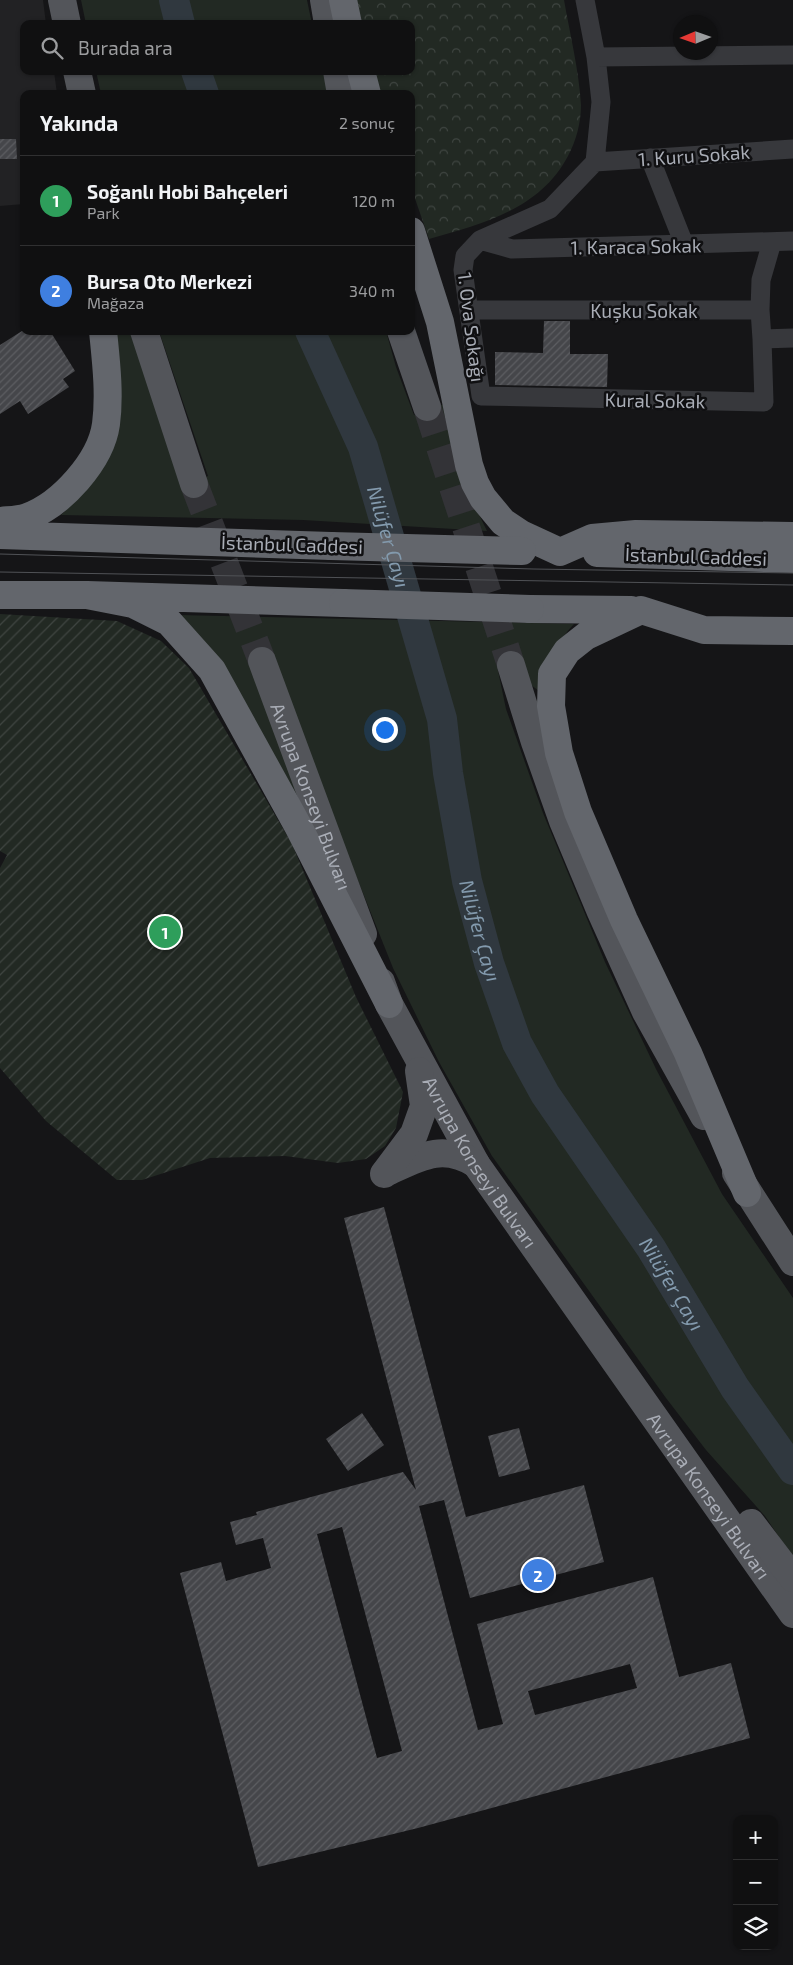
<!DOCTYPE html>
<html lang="tr">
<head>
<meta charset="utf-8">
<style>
	:root { --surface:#101011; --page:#1e1e1f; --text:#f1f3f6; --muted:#9c9d9f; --line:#303031; --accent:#b45309 }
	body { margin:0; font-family:"Exo 2",sans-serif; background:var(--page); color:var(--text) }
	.controls { position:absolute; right:15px; bottom:15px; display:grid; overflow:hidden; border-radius:10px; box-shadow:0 1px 4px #0004 }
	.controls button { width:45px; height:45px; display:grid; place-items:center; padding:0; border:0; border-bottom:1px solid var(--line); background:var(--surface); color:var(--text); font:25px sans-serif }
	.compass { position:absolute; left:673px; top:15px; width:45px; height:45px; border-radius:50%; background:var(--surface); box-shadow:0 1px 4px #0004; rotate:268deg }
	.you { position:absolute; left:384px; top:729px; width:18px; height:18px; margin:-12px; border:4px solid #fff; border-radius:50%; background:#1a73e8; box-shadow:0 0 0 8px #1a73e833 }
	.badge { display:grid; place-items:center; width:32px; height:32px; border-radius:50%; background:var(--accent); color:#fff; font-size:16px; font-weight:700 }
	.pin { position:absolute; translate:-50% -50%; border:2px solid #fff; box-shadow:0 1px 5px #0006 }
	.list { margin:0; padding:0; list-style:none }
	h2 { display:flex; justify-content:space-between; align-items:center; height:65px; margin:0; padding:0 20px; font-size:21px }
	h2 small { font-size:16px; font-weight:400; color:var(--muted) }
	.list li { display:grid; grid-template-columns:32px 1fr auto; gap:15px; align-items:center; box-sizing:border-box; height:90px; padding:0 20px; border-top:1px solid var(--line) }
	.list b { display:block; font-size:19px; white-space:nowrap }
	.list p { margin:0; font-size:16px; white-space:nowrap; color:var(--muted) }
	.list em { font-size:16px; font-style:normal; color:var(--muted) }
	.icon { flex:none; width:28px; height:28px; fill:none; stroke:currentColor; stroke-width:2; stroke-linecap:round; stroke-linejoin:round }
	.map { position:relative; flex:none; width:793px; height:1965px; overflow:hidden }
	.search { position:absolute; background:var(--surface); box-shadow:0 1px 4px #0004; left:20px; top:20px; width:395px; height:55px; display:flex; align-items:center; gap:12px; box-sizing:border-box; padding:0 18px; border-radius:10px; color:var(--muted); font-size:19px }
	.panel { position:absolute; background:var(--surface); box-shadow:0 1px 4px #0004; left:20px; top:90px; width:395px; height:245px; border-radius:10px }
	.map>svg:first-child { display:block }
</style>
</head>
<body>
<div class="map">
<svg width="793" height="1965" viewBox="0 0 793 1965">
	<defs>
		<pattern id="park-crowns" width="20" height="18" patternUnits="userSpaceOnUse" patternTransform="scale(1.25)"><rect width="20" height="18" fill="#222923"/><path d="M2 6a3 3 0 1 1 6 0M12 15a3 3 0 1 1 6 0" fill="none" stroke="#3f4541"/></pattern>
		<pattern id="garden-furrows" width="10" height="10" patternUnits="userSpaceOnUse" patternTransform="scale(1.25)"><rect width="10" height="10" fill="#222923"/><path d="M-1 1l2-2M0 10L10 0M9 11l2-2" fill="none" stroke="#3f4541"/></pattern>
		<pattern id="building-hatch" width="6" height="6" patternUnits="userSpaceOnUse" patternTransform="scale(1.25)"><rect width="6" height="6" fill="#45464a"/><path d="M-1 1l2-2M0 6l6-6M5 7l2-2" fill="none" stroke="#5d5e62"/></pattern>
	</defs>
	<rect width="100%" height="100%" fill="#151517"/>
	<path fill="#222224" d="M0,0H43L46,24H24V71H54L57,94H24V204L0,206Z"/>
	<path fill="#222923" d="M81,0H307L312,24H86Z
		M96,71H323L328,94H101Z
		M111,331H132L185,487L208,476L159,331H386L396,367L414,415L447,403L467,490L487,531L303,520L61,515L80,496Z
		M179,615L574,624C555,644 548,665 539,691L531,685L524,661L497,666L506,709L543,813L605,962L656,1069L722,1194L793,1298V1558L765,1516L706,1450L666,1398L492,1156L439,1062L393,968L318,781L273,652L250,659L305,809Z"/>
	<path fill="url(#park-crowns)" d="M353,0H564C570,34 579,71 581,105C581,123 576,141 568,156C540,209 483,224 429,239L411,187V94H379L372,71H411V24H357Z"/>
	<path fill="url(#garden-furrows)" d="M0,614L117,621L161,641L189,668L292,844L356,997L403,1092L396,1128L385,1146L366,1159L338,1163L285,1156L210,1158L142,1180H117L46,1121L0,1068V868L7,855L0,851Z"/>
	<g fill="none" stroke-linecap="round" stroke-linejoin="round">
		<g stroke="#30383f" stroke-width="30">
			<path d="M174,0L180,24"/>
			<path d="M196,71L204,94"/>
			<path id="s1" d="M310,331L363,447L442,719L448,773L467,881L489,963L517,1043L545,1094L651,1248L735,1388L793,1470"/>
		</g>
	</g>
	<path fill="url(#building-hatch)" fill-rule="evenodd" d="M0,139H16L17,159H0Z
		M544,321H570V354H608L607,387L495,385V352L543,353Z
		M22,331H50L75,371L63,379L69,387L28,414L20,401L0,414V345Z
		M384,1207L466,1517L584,1485L604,1562L470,1598L444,1500L419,1506L478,1730L503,1724L477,1624L653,1577L679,1677L731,1663L750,1738L418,1828L258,1867L180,1573L221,1562L226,1581L271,1568L263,1538L236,1545L230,1522L257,1515L256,1512L403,1472L416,1490L344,1218ZM342,1527L402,1751L377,1758L317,1534ZM630,1664L637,1688L535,1715L528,1691Z
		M362,1413L384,1445L348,1471L326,1439Z
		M519,1428L530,1469L499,1477L488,1436Z"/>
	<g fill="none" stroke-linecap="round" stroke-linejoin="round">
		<path stroke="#333337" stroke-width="28" stroke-dasharray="28 14" stroke-linecap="butt" d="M427,407L511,665
			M194,484L262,661"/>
		<path stroke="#37383c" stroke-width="19" d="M585,0L596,57L601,102L595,162L550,209L480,240L465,256L463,270L481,396L764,402L762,339
			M596,57L793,55
			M650,158L684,244
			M595,162L793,149
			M480,240L512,249L793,241
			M469,310H760L762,339L793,338
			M760,310L761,280L772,242"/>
		<g stroke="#53555a" stroke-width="28">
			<path d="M62,0L67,24"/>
			<path d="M324,0L328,24"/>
			<path d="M77,71L82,94"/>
			<path d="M337,71L341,94"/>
			<path d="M144,331L194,484"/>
			<path d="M401,331L427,407"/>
			<path id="s2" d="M262,661L363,934"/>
			<path d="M511,665L535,742L563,821L601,912L646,1012L704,1116"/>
			<path id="s3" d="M381,982L389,1004L476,1164L793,1614"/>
			<path d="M385,1173C418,1158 442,1142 476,1164"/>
			<path d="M736,1173L793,1262"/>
			<path d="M384,1174L414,1134L424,1106L419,1071"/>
			<path d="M751,1523L793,1578"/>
		</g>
		<path stroke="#63666c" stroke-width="28" d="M343,0L348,24
			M361,71L367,94
			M411,231L440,322L469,465L475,483L483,498L503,522L521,534L560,552L592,538L636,534L793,536
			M0,521C8,520 19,520 27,517C61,505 101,461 106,424C110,394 106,361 103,331
			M0,535L331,546
			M597,553L793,559
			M0,595H87L343,603
			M87,595L133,604L169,622L212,670L298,826L389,1004
			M530,609L631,610
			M747,1193L688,1053L624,920L578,812L559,753L551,706L552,674L567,651L586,636L641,610L704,630L793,631"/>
		<path stroke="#505256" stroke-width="1" d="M0,554L533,569L793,573
			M0,572L793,585"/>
		<path stroke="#63666c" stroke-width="28" d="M331,546L522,551
			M343,603L530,609"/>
	</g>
	<g text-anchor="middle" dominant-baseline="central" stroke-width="5" stroke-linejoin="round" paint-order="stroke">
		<g font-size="19" fill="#a9adb6" stroke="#101012">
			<text transform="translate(694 155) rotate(-4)">1. Kuru Sokak</text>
			<text transform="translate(636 246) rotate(-1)">1. Karaca Sokak</text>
			<text x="644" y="310">Kuşku Sokak</text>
			<text transform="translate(472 327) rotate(83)">1. Ova Sokağı</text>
			<text transform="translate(655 400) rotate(1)">Kural Sokak</text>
			<text transform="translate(292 544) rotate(2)">İstanbul Caddesi</text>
			<text transform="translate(696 556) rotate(2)">İstanbul Caddesi</text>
			<text stroke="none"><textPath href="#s2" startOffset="144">Avrupa Konseyi Bulvarı</textPath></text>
			<text stroke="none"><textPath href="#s3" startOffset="206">Avrupa Konseyi Bulvarı</textPath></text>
			<text stroke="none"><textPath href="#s3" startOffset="611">Avrupa Konseyi Bulvarı</textPath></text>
		</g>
		<g font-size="20" font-style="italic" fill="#839aad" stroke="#101012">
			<text stroke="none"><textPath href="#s1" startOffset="221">Nilüfer Çayı</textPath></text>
			<text stroke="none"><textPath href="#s1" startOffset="626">Nilüfer Çayı</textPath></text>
			<text stroke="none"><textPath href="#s1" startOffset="1031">Nilüfer Çayı</textPath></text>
		</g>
	</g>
</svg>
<div class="controls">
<button>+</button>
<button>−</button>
<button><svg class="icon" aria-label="layers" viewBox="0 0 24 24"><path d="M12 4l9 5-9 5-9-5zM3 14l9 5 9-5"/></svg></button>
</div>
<svg class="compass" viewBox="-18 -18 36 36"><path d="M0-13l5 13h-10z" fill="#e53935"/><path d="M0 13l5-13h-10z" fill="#9c9d9f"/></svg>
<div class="you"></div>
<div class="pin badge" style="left:165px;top:932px;background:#2e9e5b">1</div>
<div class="pin badge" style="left:538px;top:1575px;background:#3f7fe0">2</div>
<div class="search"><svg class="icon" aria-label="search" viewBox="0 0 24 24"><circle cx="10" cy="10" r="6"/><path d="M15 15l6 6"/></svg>Burada ara</div>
<section class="panel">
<h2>Yakında<small>2 sonuç</small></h2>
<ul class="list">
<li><span class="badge" style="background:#2e9e5b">1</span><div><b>Soğanlı Hobi Bahçeleri</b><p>Park</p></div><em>120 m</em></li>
<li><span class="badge" style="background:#3f7fe0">2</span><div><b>Bursa Oto Merkezi</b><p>Mağaza</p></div><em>340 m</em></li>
</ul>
</section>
</div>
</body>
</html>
